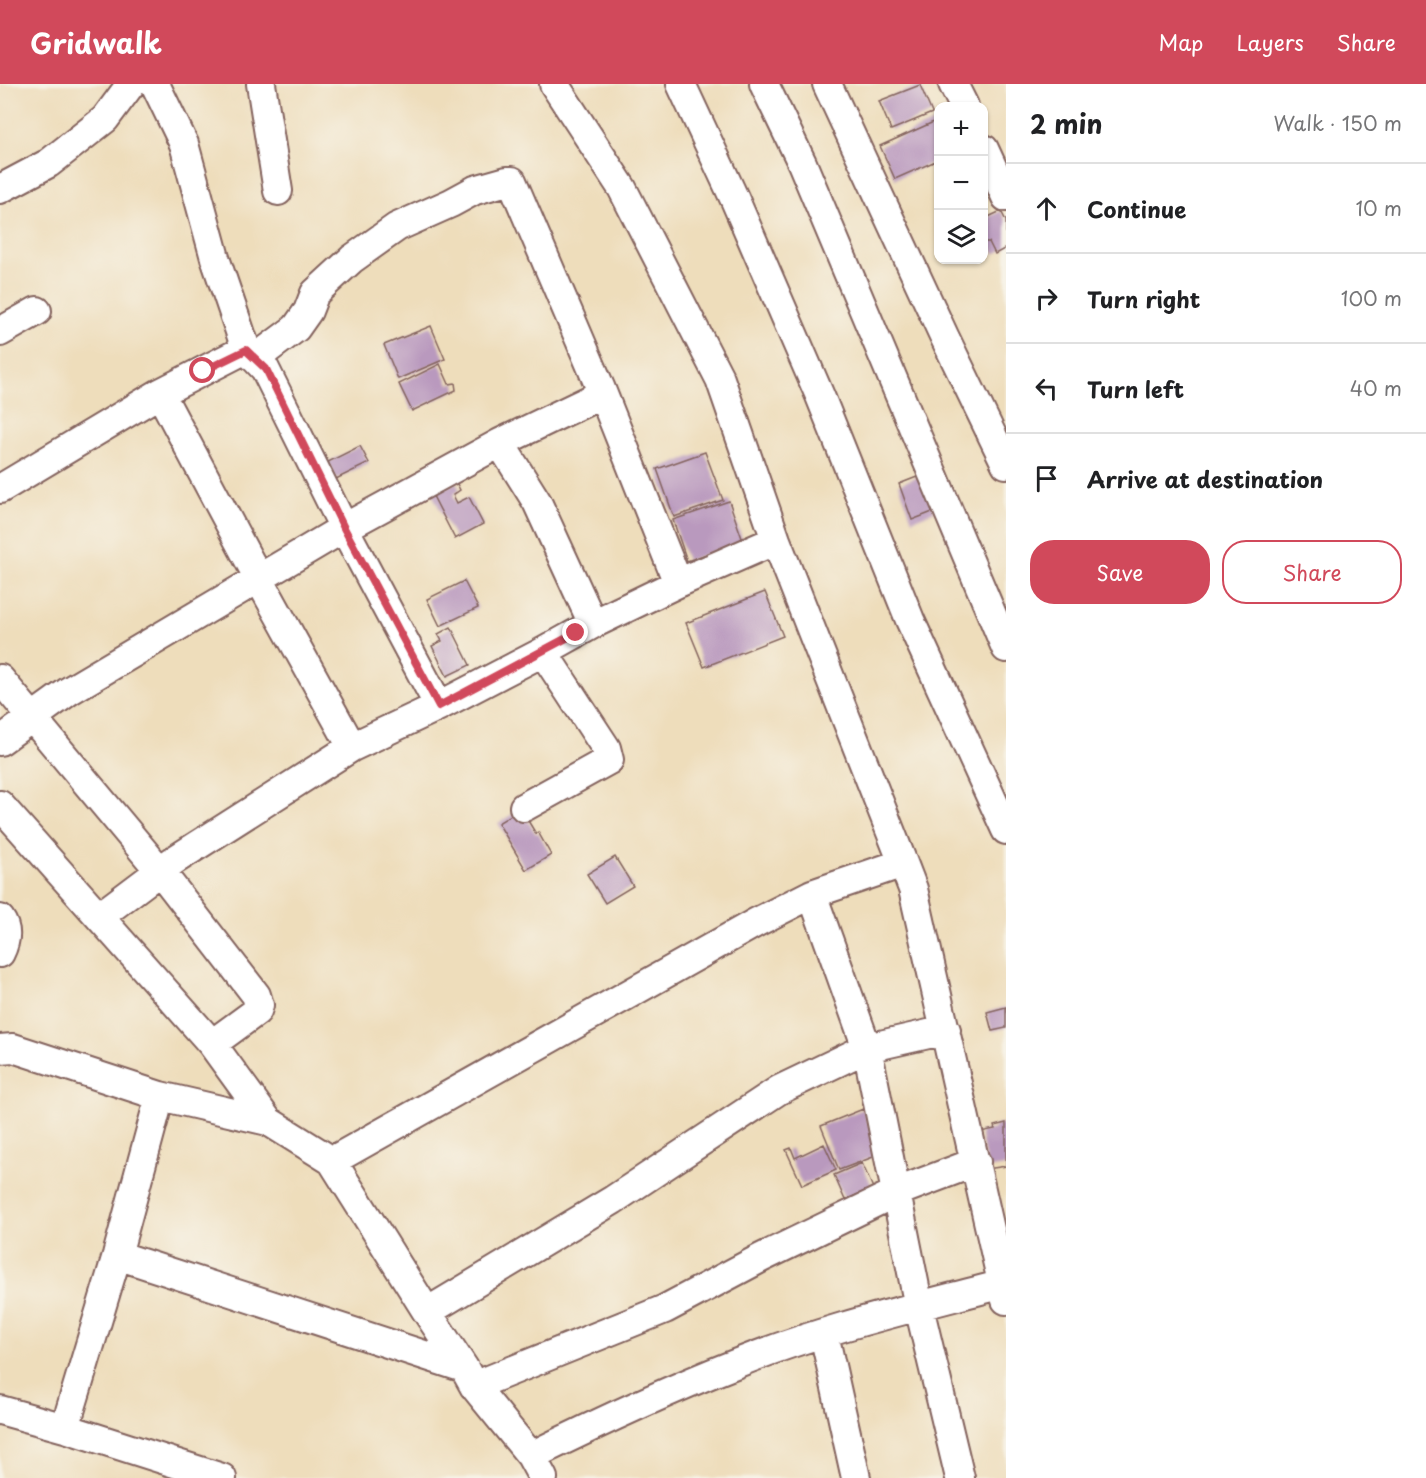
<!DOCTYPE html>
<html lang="en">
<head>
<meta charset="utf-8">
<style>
	:root { --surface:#fff; --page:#f2f2f2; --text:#202124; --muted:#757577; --line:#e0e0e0; --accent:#d1495b }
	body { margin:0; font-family:"Playpen Sans",sans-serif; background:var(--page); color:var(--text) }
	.controls { position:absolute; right:18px; top:18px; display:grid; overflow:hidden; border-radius:12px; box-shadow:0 2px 4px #0004 }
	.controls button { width:54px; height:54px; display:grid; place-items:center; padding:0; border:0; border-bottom:2px solid var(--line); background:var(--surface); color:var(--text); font:30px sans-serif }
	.stop { position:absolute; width:18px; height:18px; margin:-14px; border:4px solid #d1495b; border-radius:50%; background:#fff }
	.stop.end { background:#d1495b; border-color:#fff; box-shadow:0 2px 6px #0008 }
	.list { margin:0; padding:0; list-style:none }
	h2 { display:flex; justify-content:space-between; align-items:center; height:78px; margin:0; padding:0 24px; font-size:26px }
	h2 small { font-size:20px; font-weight:400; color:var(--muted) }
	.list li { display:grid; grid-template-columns:39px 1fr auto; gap:18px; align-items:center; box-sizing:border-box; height:90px; padding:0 24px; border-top:2px solid var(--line) }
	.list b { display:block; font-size:22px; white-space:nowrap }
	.list em { font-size:20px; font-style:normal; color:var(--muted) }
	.actions { display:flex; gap:12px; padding:18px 24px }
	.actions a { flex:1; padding:14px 0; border:2px solid var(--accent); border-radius:24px; text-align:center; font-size:21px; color:var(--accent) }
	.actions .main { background:var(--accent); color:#fff }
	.icon { flex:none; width:33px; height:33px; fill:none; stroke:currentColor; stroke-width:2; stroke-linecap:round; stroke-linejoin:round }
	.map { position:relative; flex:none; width:1006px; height:1394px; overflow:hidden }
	header { display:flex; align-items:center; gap:36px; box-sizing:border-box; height:84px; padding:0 30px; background:var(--accent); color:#fff }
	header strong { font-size:28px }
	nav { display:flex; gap:33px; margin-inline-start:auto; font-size:21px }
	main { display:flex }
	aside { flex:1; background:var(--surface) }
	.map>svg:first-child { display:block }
</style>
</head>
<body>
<header>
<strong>Gridwalk</strong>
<nav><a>Map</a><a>Layers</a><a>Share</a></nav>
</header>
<main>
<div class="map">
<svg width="1006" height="1394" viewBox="0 0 1006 1394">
	<rect width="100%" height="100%" fill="#f7f3e8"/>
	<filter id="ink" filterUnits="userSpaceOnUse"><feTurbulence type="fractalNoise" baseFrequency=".0167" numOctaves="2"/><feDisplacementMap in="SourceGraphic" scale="12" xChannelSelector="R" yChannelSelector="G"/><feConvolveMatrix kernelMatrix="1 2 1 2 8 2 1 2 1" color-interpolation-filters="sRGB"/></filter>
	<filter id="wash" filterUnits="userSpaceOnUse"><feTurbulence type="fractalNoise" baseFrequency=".008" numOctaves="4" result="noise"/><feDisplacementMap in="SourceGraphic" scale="24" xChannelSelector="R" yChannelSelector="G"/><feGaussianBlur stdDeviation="1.35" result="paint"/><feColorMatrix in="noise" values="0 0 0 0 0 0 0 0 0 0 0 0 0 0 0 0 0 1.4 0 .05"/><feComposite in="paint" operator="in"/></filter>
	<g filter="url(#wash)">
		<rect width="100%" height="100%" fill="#edb"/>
		<g id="blocks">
			<path fill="#b999be" d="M920,1L932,29L891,46L879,17Z
				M938,36V76L895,95L880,62Z
				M1001,127L1006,137V164L995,170L989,158H984V135Z
				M431,242L445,275L398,295L384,261Z
				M440,280L449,300L455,299L456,306L412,327L399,300Z
				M360,362L369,379L336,395L328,378Z
				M705,368L723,416L674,433L657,385Z
				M922,391L935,427L912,436L899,400Z
				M456,398L460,406L453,411L457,419L469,413L483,440L455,455L432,410Z
				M729,417L743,457L687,477L673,436Z
				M464,497L478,524L440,542L427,515Z
				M765,508L783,552L704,583L686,539Z
				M451,543L470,581L447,592L432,562L442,557L438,550Z
				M521,725L536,750L538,748L551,771L526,786L498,739Z
				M615,773L633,802L605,819L587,790Z
				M1006,923V944L992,947L987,928Z
				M863,1025L881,1070L839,1086L821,1042Z
				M1006,1039V1082L987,1085L980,1048L995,1045L994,1042Z
				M824,1060L836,1086L802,1101L786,1066L791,1064L795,1074Z
				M862,1079L873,1104L845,1116L834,1091Z"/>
		</g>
	</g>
	<g filter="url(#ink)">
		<use href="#blocks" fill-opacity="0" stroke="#83625d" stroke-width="1.5"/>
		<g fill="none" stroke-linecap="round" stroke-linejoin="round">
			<g stroke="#83625d" stroke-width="32">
				<path id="street" d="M261,0L278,107
					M554,0L622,104L720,295L776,456L903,779L913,805L1006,1216
					M681,0L735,116L820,312L910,536L1006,746
					M764,0L802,79L1006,564
					M827,0L945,254L1006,380
					M953,0L964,22
					M984,65L1006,113
					M0,105L49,79L105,35L131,0
					M0,248L37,227
					M246,265L265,285L344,444L439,622
					M256,274L296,244L308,227L315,209L352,175L397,143L451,119L475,106L507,97H512L600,303L678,499
					M160,309L259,495L352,663
					M500,359L537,418L593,540
					M0,405L160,309L246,265L215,174L184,60L155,0
					M0,595L160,787L256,911L259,921L257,927L212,960
					M0,657L69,607L344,444L500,359L602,310
					M0,721L212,960L268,1037L332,1077L427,1228L464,1284L474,1302L531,1372L543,1394
					M524,723L609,676L606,664L543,568
					M903,779L812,810L867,964L919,1223L960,1394
					M100,832L173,777L352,663L439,622L543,568L593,540L678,499L776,456
					M0,835C8,846 6,857 0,869
					M0,965L13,964L160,1012L268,1037
					M332,1077L757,838L812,810
					M117,1171L464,1284
					M427,1228L613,1116L779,1006L867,964L946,946
					M824,1250L856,1394
					M474,1302L665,1225L761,1174L897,1108L976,1078
					M0,1326L65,1344L117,1171L160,1012
					M65,1344L222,1394
					M531,1372C598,1339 666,1307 735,1280C821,1245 913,1224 1003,1200"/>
			</g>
			<use href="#street" stroke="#fff" stroke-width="28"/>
		</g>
	</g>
	<g fill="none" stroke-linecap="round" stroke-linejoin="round" filter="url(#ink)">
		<path stroke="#d1495b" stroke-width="8" d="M203,287L246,266L266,285L344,444L439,622L576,549"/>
	</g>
</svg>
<div class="controls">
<button>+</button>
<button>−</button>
<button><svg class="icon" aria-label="layers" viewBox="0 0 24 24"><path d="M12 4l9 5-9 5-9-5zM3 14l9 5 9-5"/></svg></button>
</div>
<div class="stop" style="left:203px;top:287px"></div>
<div class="stop end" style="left:576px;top:549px"></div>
</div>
<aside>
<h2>2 min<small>Walk · 150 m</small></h2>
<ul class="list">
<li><svg class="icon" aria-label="ahead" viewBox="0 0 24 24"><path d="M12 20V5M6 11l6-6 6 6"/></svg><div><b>Continue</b></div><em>10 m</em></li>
<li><svg class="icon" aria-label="right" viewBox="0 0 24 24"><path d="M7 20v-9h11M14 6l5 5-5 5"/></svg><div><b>Turn right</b></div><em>100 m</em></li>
<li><svg class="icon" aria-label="left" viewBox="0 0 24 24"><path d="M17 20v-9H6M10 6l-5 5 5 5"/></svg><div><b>Turn left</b></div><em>40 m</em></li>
<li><svg class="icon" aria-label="arrive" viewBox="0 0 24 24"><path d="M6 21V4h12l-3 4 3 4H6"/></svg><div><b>Arrive at destination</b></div></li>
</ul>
<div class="actions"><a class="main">Save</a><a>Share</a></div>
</aside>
</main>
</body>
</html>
